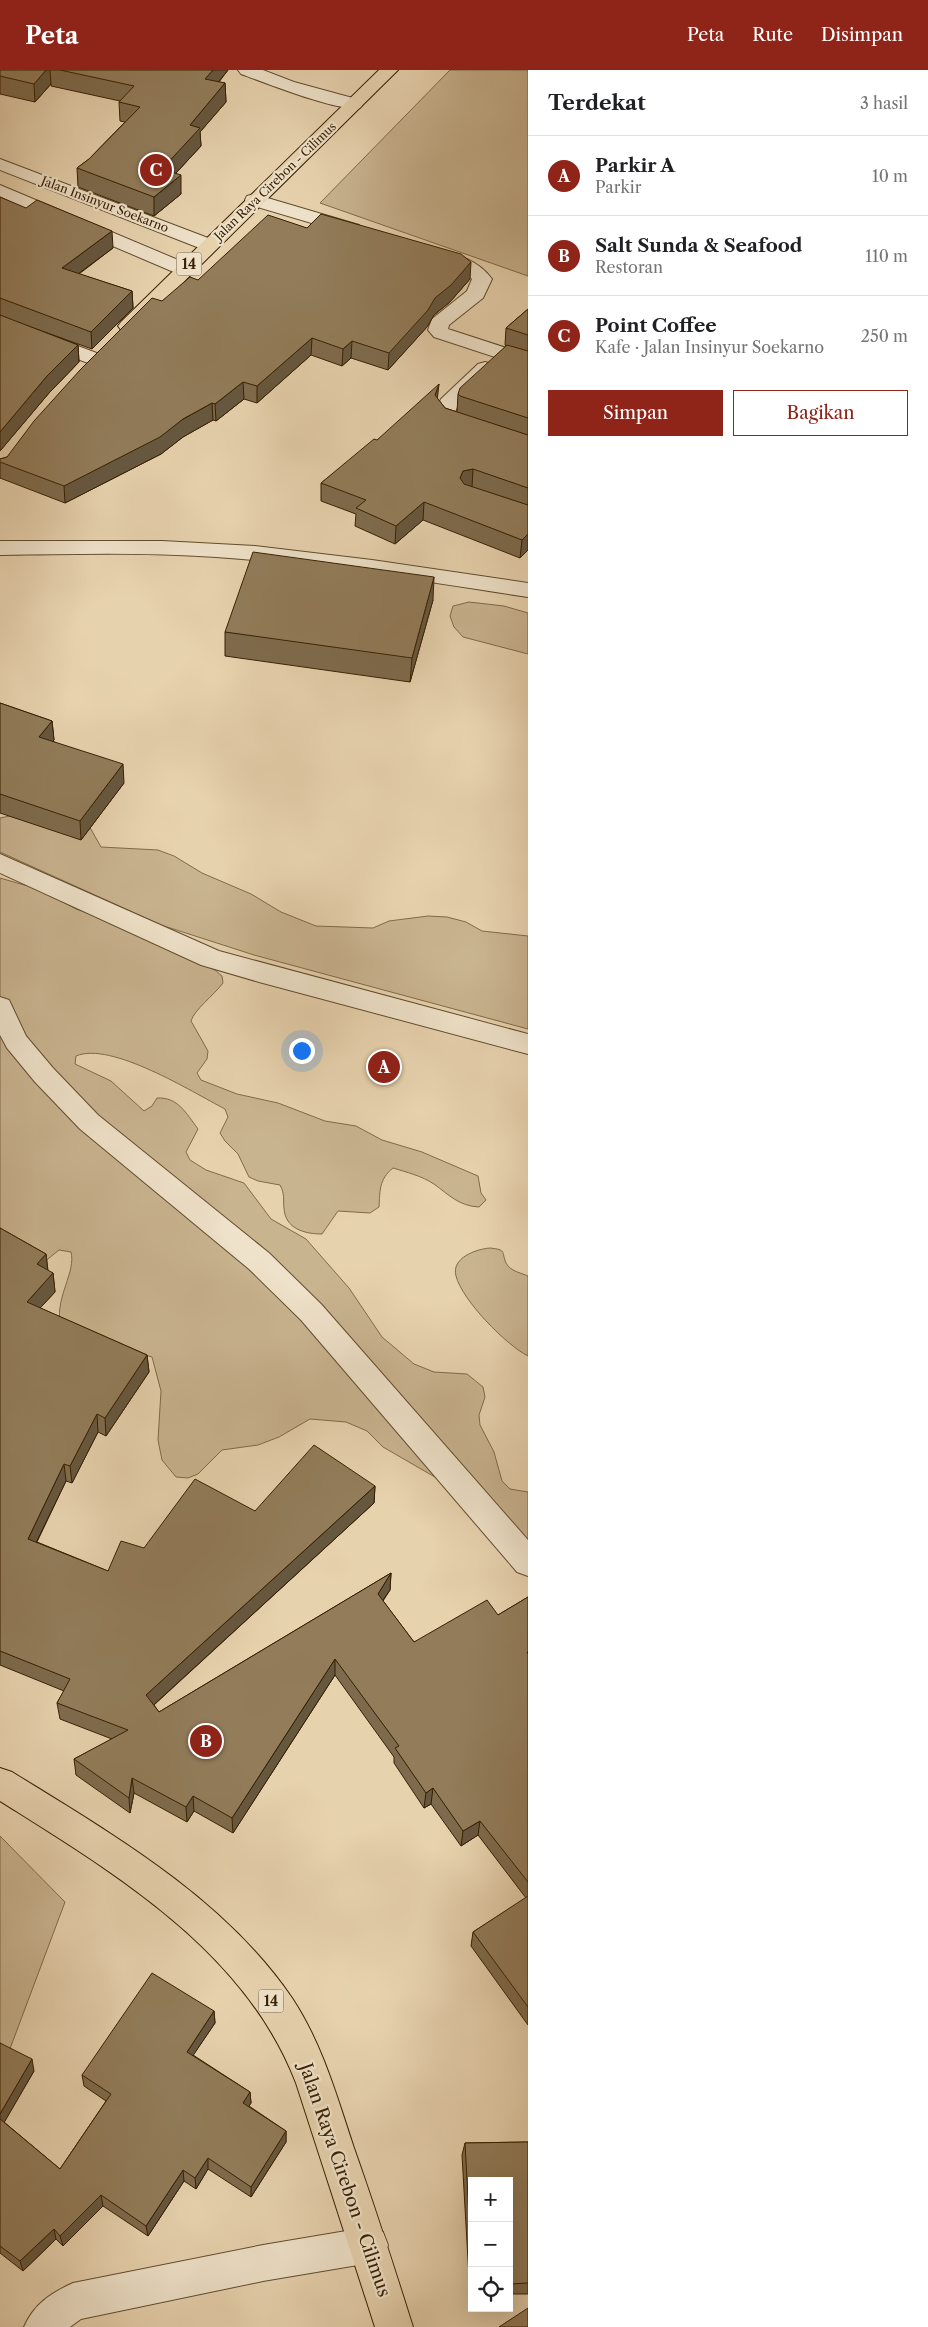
<!DOCTYPE html>
<html lang="id">
<head>
<meta charset="utf-8">
<style>
	:root { --surface:#fff; --page:#f2f2f2; --text:#202124; --muted:#757577; --line:#e0e0e0; --accent:#8f2418 }
	body { margin:0; font-family:"Libre Caslon Text",serif; background:var(--page); color:var(--text) }
	.controls { position:absolute; right:15px; bottom:15px; display:grid; overflow:hidden; border-radius:0px; box-shadow:0 5px 20px #0002 }
	.controls button { width:45px; height:45px; display:grid; place-items:center; padding:0; border:0; border-bottom:1px solid var(--line); background:var(--surface); color:var(--text); font:25px sans-serif }
	.you { position:absolute; left:301px; top:980px; width:18px; height:18px; margin:-12px; border:4px solid #fff; border-radius:50%; background:#1a73e8; box-shadow:0 0 0 8px #1a73e833 }
	.badge { display:grid; place-items:center; width:32px; height:32px; border-radius:50%; background:var(--accent); color:#fff; font-size:16px; font-weight:700 }
	.pin { position:absolute; translate:-50% -50%; border:2px solid #fff; box-shadow:0 1px 5px #0006 }
	.list { margin:0; padding:0; list-style:none }
	h2 { display:flex; justify-content:space-between; align-items:center; height:65px; margin:0; padding:0 20px; font-size:21px }
	h2 small { font-size:16px; font-weight:400; color:var(--muted) }
	.list li { display:grid; grid-template-columns:32px 1fr auto; gap:15px; align-items:center; box-sizing:border-box; height:80px; padding:0 20px; border-top:1px solid var(--line) }
	.list b { display:block; font-size:19px; white-space:nowrap }
	.list p { margin:0; font-size:16px; white-space:nowrap; color:var(--muted) }
	.list em { font-size:16px; font-style:normal; color:var(--muted) }
	.actions { display:flex; gap:10px; padding:15px 20px }
	.actions a { flex:1; padding:11px 0; border:1px solid var(--accent); border-radius:0px; text-align:center; font-size:18px; color:var(--accent) }
	.actions .main { background:var(--accent); color:#fff }
	.icon { flex:none; width:28px; height:28px; fill:none; stroke:currentColor; stroke-width:2; stroke-linecap:round; stroke-linejoin:round }
	.map { position:relative; flex:none; width:528px; height:2257px; overflow:hidden }
	header { display:flex; align-items:center; gap:30px; box-sizing:border-box; height:70px; padding:0 25px; background:var(--accent); color:#fff }
	header strong { font-size:24px }
	nav { display:flex; gap:28px; margin-inline-start:auto; font-size:18px }
	main { display:flex }
	aside { flex:1; background:var(--surface) }
	.map>svg:first-child { display:block }
</style>
</head>
<body>
<header>
<strong>Peta</strong>
<nav><a>Peta</a><a>Rute</a><a>Disimpan</a></nav>
</header>
<main>
<div class="map">
<svg width="528" height="2257" viewBox="0 0 528 2257">
	<rect width="100%" height="100%" fill="#e7d2ae"/>
	<filter id="stains"><feTurbulence type="fractalNoise" baseFrequency=".004" numOctaves="4"/><feColorMatrix values="0 0 0 0 .2 0 0 0 0 .09 0 0 0 0 .02 0 0 0 .5 -.17"/></filter>
	<radialGradient id="worn" r=".72"><stop offset=".6" stop-color="#630" stop-opacity="0"/><stop offset="1" stop-color="#630" stop-opacity=".3"/></radialGradient>
	<path fill="#c9b490" stroke="#806a48" d="M450,0H528V206L320,133Z
		M469,532L504,536L528,543V584L463,567L454,557L450,546L453,536Z
		M19,744L88,754L101,777L158,780L174,786L202,803L251,824L281,842L316,856L373,858L389,851L428,846L447,847L466,852L482,861L528,866V959L254,885L161,855L0,782V748Z
		M0,808L38,819L76,839L101,848L133,864L215,900L222,906L223,913C214,925 194,940 191,951L208,981L207,989L197,1003L201,1010L237,1024L278,1033L325,1051L356,1056L382,1070L422,1082L478,1106L481,1123L486,1130L479,1137C459,1136 449,1125 434,1114C422,1106 406,1102 393,1098C379,1109 380,1121 379,1137L370,1143L338,1141L322,1164C305,1164 285,1159 284,1138C283,1129 285,1124 280,1115L258,1111L249,1107L238,1084L225,1071L220,1063L228,1047L225,1039C192,1022 111,971 76,986L75,994L111,1011L144,1041L152,1036L157,1028C178,1027 186,1043 198,1059L186,1082L190,1090L206,1100L244,1113L271,1149L306,1169L349,1218L382,1267L414,1294L434,1302L467,1304L483,1317L485,1327L479,1345L480,1355L494,1382L502,1411L510,1419L528,1422V1492L466,1425L383,1377L367,1361L346,1352L310,1349L279,1367L258,1375L222,1380L198,1404L188,1408L176,1407L162,1390L158,1370L161,1321L152,1287L84,1269L60,1252C56,1226 76,1202 71,1182L59,1180L43,1193L0,1190Z
		M490,1178C507,1180 501,1181 506,1193C510,1201 521,1203 528,1206V1286C506,1275 462,1230 456,1206C451,1188 476,1179 490,1178Z
		M0,1766L65,1832L5,1992L0,1991Z"/>
	<g fill="none" stroke-linecap="round" stroke-linejoin="round">
		<g stroke="#624c2c" stroke-width="2">
			<path id="minor" d="M238,0H263L294,12L360,30L363,34L360,38C341,43 263,12 241,4Z
				M0,89L216,171L219,175L216,179L209,181L202,179L0,100Z
				M0,115L190,195L193,199L190,203L183,205L176,203L0,128Z
				M254,124L359,155L361,159L359,163L352,165L247,134L245,130L247,126Z
				M436,179C458,185 478,190 492,209L483,228L449,255L448,259L528,285V298L434,267L428,260L432,249L467,221L472,209L461,200L429,189L426,185L429,181Z
				M0,247L102,285L105,289L102,293L95,295L88,293L0,260Z
				M485,292L492,294L495,298L458,335L455,342L458,346L528,369V382L444,354L435,342L441,329L478,294Z
				M0,471H162L255,476L372,490L528,513V527C424,511 321,494 216,487C144,482 72,484 0,485Z
				M0,784L219,881L528,964V984L259,912L201,895L0,803Z
				M0,927L9,930L26,966L53,998L98,1045L269,1183L321,1234L528,1470V1506L517,1502L301,1250L249,1199L80,1059L35,1012L7,978L0,965Z
				M370,2157L383,2162L388,2175L383,2188L370,2193L263,2211L81,2249L70,2257H24C34,2234 51,2223 73,2213L263,2175Z"/>
		</g>
		<g stroke="#361f00" stroke-width="2">
			<path id="highway" d="M379,0H398L135,260L128,262L121,260L118,256L121,252Z
				M0,1698L12,1702C112,1764 224,1828 292,1928C322,1973 337,2027 354,2078C375,2137 394,2197 413,2257H375L296,2013C245,1880 114,1803 0,1731Z"/>
		</g>
		<use href="#minor" fill="#efe2ca" fill-rule="evenodd"/>
		<use href="#highway" fill="#e7d2ae" fill-rule="evenodd"/>
	</g>
	<path fill="#7e6b4d" stroke="#361f00" d="M0,0H228L219,12L225,13L226,32L200,62L201,76L176,103L181,124L154,146L78,117L77,98L89,89L125,52L120,51L119,32L120,31L51,16V14L35,32L0,24Z
		M0,127L113,178L79,204L132,221L133,238L92,279L0,246L78,275L79,292L49,323L0,381Z
		M470,209L450,232L434,245L427,257L388,300L351,288L342,296L311,285L257,333L244,329L216,351L213,350L183,367L161,384L65,433L0,408V389L7,387L162,231L198,210Z
		M528,239V480L520,488L423,450L395,474L355,456L356,444L321,431V413L377,370L438,329L445,338L457,342L458,324L506,276L505,275L506,258Z
		M433,530L410,612L225,586V562Z
		M0,633L52,651L54,670L53,671L124,713L81,770L0,743Z
		M0,1158L46,1184L48,1201L53,1203L55,1222L40,1238L147,1285L149,1302L106,1366L98,1362L72,1413L66,1411L37,1472L108,1501L144,1478L255,1441L375,1416L374,1433L154,1635L159,1642L391,1503L390,1520L383,1531L414,1572L498,1545L528,1527V1955L471,1876L473,1862L526,1828L478,1765L461,1776L431,1734L424,1738L394,1693V1687L335,1605L233,1763L194,1741L187,1752L134,1723L130,1743L76,1705L74,1689L112,1669L60,1649L57,1633L64,1621L0,1595Z
		M214,1941L215,1953L193,1985L250,2022L251,2033L249,2036L286,2061V2072L251,2127L208,2099L196,2119L184,2111L148,2166L103,2136L63,2176L56,2169L23,2201L0,2183V1973L34,2001L4,2052L60,2099L106,2031L84,2016L82,2005Z
		M528,2072V2224H509V2111H472V2225H470L462,2085L465,2073Z"/>
	<path fill="#66573f" stroke="#361f00" d="M46,0H50L51,14L35,32L34,14Z
		M213,0H228L206,27L205,9Z
		M225,13L226,32L200,62L201,76L163,117L162,99L190,55Z
		M181,105V124L154,146V127Z
		M112,161L113,178L63,215L62,198Z
		M471,192L470,209L450,232L434,245L427,257L388,300L389,283L435,228Z
		M132,221L133,238L92,279L91,262Z
		M312,268L311,285L257,333V316Z
		M352,271L351,288L342,296L343,279Z
		M78,275L79,292L49,323L0,381V362L47,306Z
		M243,312L244,329L216,351L215,334Z
		M439,314L437,332L435,325Z
		M212,333L213,350L183,367L161,384L65,433L64,416Z
		M473,399L472,417L461,419L460,408L463,401Z
		M424,432L423,450L395,474L396,456Z
		M528,464V480L520,488L522,470Z
		M434,507L433,530L410,612L412,588Z
		M52,651L54,670L40,686L39,667Z
		M123,694L124,713L81,770L80,751Z
		M46,1184L48,1202L37,1194Z
		M53,1203L55,1222L29,1250L27,1232Z
		M147,1285L149,1302L106,1366L105,1348Z
		M97,1344L98,1362L72,1413L70,1396Z
		M64,1394L66,1411L30,1485L28,1469Z
		M375,1416L374,1433L148,1640L146,1625Z
		M391,1503L390,1520L376,1540L378,1524Z
		M335,1589V1605L233,1763L232,1748Z
		M132,1708L134,1723L130,1743L129,1728Z
		M433,1718L431,1734L424,1738L426,1723Z
		M193,1726L194,1741L187,1752L186,1737Z
		M480,1751L478,1765L461,1776L463,1761Z
		M214,1941L215,1953L188,1993L187,1982Z
		M32,1989L34,2001L1,2058L0,2054V2044Z
		M250,2022L251,2033L244,2044L243,2033Z
		M286,2061V2072L251,2127V2117Z
		M208,2088V2099L196,2119L195,2108Z
		M183,2100L184,2111L148,2166L146,2156Z
		M101,2125L103,2136L63,2176L60,2166Z
		M54,2159L56,2169L23,2201L20,2191Z"/>
	<path fill="#927c5a" stroke="#361f00" d="M0,0H46L34,14L0,6Z
		M60,0H213L205,9L225,13L190,55L200,58L162,99L181,105L154,127L77,98L89,89L140,37L119,32L134,16Z
		M0,127L26,138L37,130L112,161L62,198L132,221L91,262L0,228Z
		M321,144L461,184L471,192L451,215L435,228L428,240L389,283L352,271L343,279L312,268L257,316L243,312L215,334L212,333L183,349L160,367L64,416L0,392V389L7,387L34,351L80,300L152,228L162,231L190,207L198,210L268,145L307,158Z
		M528,239V265L506,258Z
		M0,245L78,275L47,306L0,362Z
		M507,275L528,281V348L460,326L458,324L460,318Z
		M439,314L435,325L445,338L528,365V418L473,399L463,401L460,408L464,414L528,435V464L522,470L424,432L396,456L356,438L366,430L321,413L374,369L377,370Z
		M253,482L434,507L412,588L225,562Z
		M0,633L52,651L39,667L123,694L80,751L0,724Z
		M0,1158L46,1184L37,1194L53,1203L27,1232L147,1285L105,1348L97,1344L70,1396L64,1394L28,1469L108,1501L121,1471L144,1478L195,1409L255,1441L314,1375L375,1416L146,1625L159,1642L391,1503L378,1524L414,1572L487,1530L498,1545L528,1527V1582H527L528,1584V1812L480,1751L463,1761L433,1718L426,1723L395,1678L399,1676L335,1589L232,1748L193,1726L186,1737L132,1708L129,1728L74,1689L128,1660L57,1633L70,1609L0,1581Z
		M528,1826V1937L473,1862Z
		M152,1903L214,1941L187,1982L250,2022L243,2033L286,2061L251,2117L208,2088L195,2108L183,2100L146,2156L101,2125L60,2166L54,2159L20,2191L0,2176V2049L60,2099L111,2024L82,2005Z
		M0,1973L32,1989L0,2044Z
		M528,2072V2213L509,2214V2111H472V2202L465,2073Z
		M528,2238V2257H499Z"/>
	<g text-anchor="middle" dominant-baseline="central" stroke-width="4.5" stroke-linejoin="round" paint-order="stroke">
		<g font-size="12" fill="#361f00" stroke="#efe2ca">
			<text transform="translate(275 111) rotate(-44)">Jalan Raya Cirebon - Cilimus</text>
			<text transform="translate(105 134) rotate(21)">Jalan Insinyur Soekarno</text>
		</g>
		<g fill="#efe2ca" stroke="#6e5a3d" stroke-width="1">
			<rect x="176.5" y="182.5" width="25" height="23" rx="4"/>
			<rect x="258.5" y="1919.5" width="25" height="23" rx="4"/>
		</g>
		<g font-size="14" font-weight="bold" fill="#361f00">
			<text x="189" y="194">14</text>
			<text x="271" y="1931">14</text>
		</g>
		<g font-size="18" fill="#361f00" stroke="#efe2ca">
			<text transform="translate(345 2110) rotate(71)">Jalan Raya Cirebon - Cilimus</text>
		</g>
	</g>
	<rect width="100%" height="100%" filter="url(#stains)"/>
	<rect width="100%" height="100%" fill="url(#worn)"/>
</svg>
<div class="controls">
<button>+</button>
<button>−</button>
<button><svg class="icon" aria-label="locate" viewBox="0 0 24 24"><circle cx="12" cy="12" r="6"/><path d="M12 2v4M12 18v4M2 12h4M18 12h4"/></svg></button>
</div>
<div class="you"></div>
<div class="pin badge" style="left:384px;top:997px">A</div>
<div class="pin badge" style="left:206px;top:1671px">B</div>
<div class="pin badge" style="left:156px;top:100px">C</div>
</div>
<aside>
<h2>Terdekat<small>3 hasil</small></h2>
<ul class="list">
<li><span class="badge">A</span><div><b>Parkir A</b><p>Parkir</p></div><em>10 m</em></li>
<li><span class="badge">B</span><div><b>Salt Sunda &amp; Seafood</b><p>Restoran</p></div><em>110 m</em></li>
<li><span class="badge">C</span><div><b>Point Coffee</b><p>Kafe · Jalan Insinyur Soekarno</p></div><em>250 m</em></li>
</ul>
<div class="actions"><a class="main">Simpan</a><a>Bagikan</a></div>
</aside>
</main>
</body>
</html>
